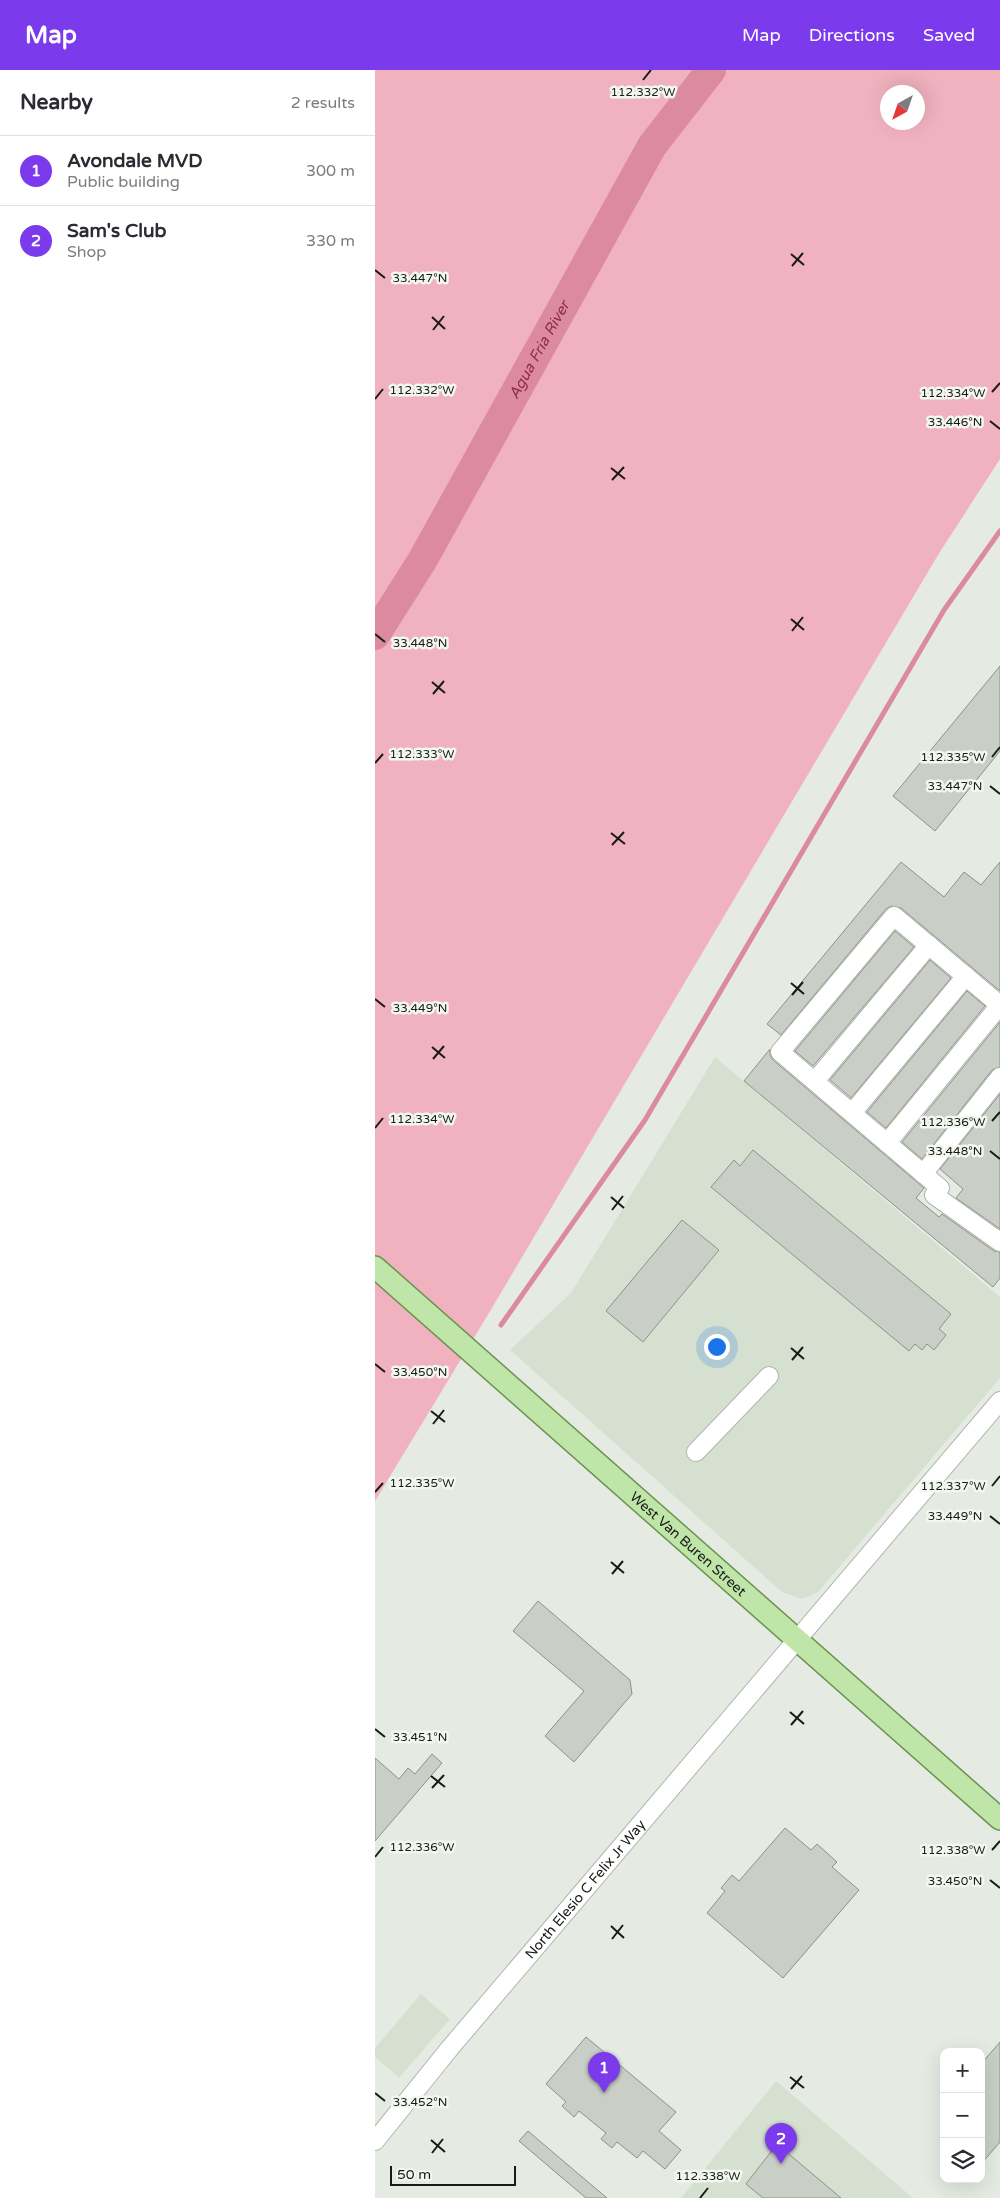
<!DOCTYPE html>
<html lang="en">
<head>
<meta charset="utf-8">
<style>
	:root { --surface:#fff; --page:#f7f7f7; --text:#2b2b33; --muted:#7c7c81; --line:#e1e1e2; --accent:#7c3aed }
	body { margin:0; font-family:"Varela Round",sans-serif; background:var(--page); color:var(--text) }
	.controls { position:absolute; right:15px; bottom:15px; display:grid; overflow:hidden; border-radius:10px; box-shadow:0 5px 20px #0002 }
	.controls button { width:45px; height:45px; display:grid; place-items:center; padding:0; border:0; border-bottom:1px solid var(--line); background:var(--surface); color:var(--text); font:25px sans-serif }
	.compass { position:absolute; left:505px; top:15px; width:45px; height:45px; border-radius:50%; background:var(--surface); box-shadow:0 5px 20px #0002; rotate:220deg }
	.scale { position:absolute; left:15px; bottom:12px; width:126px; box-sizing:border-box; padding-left:5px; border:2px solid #181a17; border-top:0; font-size:14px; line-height:18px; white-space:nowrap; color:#181a17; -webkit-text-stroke:4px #f2f8ef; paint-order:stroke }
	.you { position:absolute; left:341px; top:1276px; width:18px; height:18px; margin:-12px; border:4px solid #fff; border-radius:50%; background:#1a73e8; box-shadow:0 0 0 8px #1a73e833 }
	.badge { display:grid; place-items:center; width:32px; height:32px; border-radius:50%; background:var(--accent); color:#fff; font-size:16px; font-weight:700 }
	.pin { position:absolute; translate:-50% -41px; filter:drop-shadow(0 1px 2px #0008) }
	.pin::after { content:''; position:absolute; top:26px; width:18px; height:15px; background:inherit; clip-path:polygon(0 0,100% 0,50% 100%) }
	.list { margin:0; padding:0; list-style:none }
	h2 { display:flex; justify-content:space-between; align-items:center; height:65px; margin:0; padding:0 20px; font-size:21px }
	h2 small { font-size:16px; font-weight:400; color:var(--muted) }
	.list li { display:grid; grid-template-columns:32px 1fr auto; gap:15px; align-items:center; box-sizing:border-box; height:70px; padding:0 20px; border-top:1px solid var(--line) }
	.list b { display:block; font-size:19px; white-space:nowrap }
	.list p { margin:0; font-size:16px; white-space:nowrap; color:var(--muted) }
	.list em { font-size:16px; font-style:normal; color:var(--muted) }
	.icon { flex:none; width:28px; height:28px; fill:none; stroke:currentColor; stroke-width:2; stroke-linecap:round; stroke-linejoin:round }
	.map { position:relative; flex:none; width:625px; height:2128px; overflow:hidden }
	header { display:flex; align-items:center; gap:30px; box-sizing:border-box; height:70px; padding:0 25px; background:var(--accent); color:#fff }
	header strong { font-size:24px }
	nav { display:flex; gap:28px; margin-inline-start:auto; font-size:18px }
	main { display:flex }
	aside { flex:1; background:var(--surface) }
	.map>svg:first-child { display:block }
</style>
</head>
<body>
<header>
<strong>Map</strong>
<nav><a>Map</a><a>Directions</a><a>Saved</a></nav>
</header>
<main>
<aside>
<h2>Nearby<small>2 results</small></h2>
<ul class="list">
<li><span class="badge">1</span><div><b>Avondale MVD</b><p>Public building</p></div><em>300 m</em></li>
<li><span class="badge">2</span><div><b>Sam's Club</b><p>Shop</p></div><em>330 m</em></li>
</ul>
</aside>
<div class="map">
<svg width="625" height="2128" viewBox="0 0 625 2128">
	<rect width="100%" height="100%" fill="#e5ebe2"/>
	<path fill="#d6e0d1" d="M340,987L625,1227V1308L443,1522L427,1529L407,1522L135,1280L196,1223Z
		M46,1924L75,1949L24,2008L0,1987V1978Z
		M401,2011L538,2128H306Z"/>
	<path fill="#f1b2bf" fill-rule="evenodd" d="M0,0H625V389L563,485L111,1248L0,1431ZM512,22H542V52H512Z"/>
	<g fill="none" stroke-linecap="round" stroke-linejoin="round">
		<path stroke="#dc8a9d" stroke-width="5" d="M126,1255L270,1050L569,540L625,461"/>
		<path stroke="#dc8a9d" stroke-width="30" id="s1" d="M0,565L47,491L277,76L336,0"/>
	</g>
	<path fill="#c9cfc6" stroke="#8c928a" d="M625,596V681L560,761L518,726Z
		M526,792L569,827L589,802L606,815L625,792V921L526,838L516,836L511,839L406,965L392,954Z
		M520,861L539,877L438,996L420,981Z
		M555,890L576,908L476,1028L455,1010Z
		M592,921L610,936L511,1058L492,1042Z
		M625,952V997L617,1000L547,1089L527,1072Z
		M395,979V985L398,990L549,1118L541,1128L564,1147L567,1144L619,1181L625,1182V1208L618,1217L369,1011Z
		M625,1024V1159L581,1128L588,1119L565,1099Z
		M378,1080L576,1244L564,1259L571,1265L559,1280L552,1274L547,1280L540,1274L534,1281L336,1117L359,1090L365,1096Z
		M307,1150L344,1180L268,1272L231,1241Z
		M163,1531L255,1610L257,1624L199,1692L170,1666L209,1621L138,1561Z
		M57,1684L67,1693L0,1771V1688L24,1709L33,1698L40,1704Z
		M410,1758L436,1780L442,1774L462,1792L457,1797L484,1820L408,1908L332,1843L350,1821L346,1818L357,1805L364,1811Z
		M211,1967L301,2042L284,2061L306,2080L290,2099L268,2081L262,2088L242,2072L237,2078L226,2069L231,2063L204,2041L199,2047L187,2036L191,2032L171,2014Z
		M625,1972V2072L606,2094V1994Z
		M153,2061L200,2101L232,2128H211L185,2106L144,2071Z
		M402,2074L466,2128H388L371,2114Z"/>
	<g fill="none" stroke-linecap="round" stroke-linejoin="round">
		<g stroke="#b1b6ae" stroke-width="20">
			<g id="minor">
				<path d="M625,935L519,846L405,982L565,1118L559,1125L625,1172"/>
				<path d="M440,1011L554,875"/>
				<path d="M477,1043L591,906"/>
				<path d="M512,1073L625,935"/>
				<path d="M548,1104L625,1007"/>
				<path d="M321,1382L394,1306"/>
				<path id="s2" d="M0,2071L75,1978L625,1331"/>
			</g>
		</g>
		<g stroke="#6a9250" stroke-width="24">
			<g id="major">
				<path id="s3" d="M0,1197L625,1749"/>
			</g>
		</g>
		<use href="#minor" stroke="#fff" stroke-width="18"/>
		<use href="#major" stroke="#c0e5a9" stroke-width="21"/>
	</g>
	<path fill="none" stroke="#181a17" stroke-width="2" d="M268,10L276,0M416,184L429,195M417,196L428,183M0,200L10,208M57,247L70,259M58,260L69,246M617,322L625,313M0,329L8,319M615,351L625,359M236,398L250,409M237,410L249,397M416,549L429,560M417,561L428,547M0,564L10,572M57,612L70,623M58,624L69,611M617,687L625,677M0,693L8,684M615,716L625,724M236,763L250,774M237,775L249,762M416,913L429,924M417,925L428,912M0,929L10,937M57,977L70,988M58,989L69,976M617,1051L625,1042M0,1058L8,1048M615,1081L625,1089M236,1127L249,1138M237,1140L248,1126M416,1278L429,1289M417,1290L428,1277M0,1294L10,1302M56,1341L70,1352M58,1354L69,1340M617,1416L625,1406M0,1422L8,1413M615,1446L625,1454M236,1492L249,1503M237,1504L248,1491M415,1642L429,1654M416,1655L428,1641M0,1659L10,1667M56,1706L70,1717M57,1718L69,1705M617,1780L625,1771M0,1787L8,1777M615,1810L625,1818M236,1856L249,1868M237,1869L248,1855M415,2007L429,2018M416,2019L427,2006M0,2023L10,2031M56,2070L70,2082M57,2083L68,2069M325,2128L333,2118"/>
	<g text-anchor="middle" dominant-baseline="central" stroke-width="5" stroke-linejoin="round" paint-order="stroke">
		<g font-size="14" fill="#181a17" stroke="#f2f8ef">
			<text stroke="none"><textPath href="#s3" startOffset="418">West Van Buren Street</textPath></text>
			<text stroke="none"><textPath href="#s2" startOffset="328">North Elesio C Felix Jr Way</textPath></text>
		</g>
		<g font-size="15" font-style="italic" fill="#8e2d4b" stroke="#f2f8ef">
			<text stroke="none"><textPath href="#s1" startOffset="329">Agua Fria River</textPath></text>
		</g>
	</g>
	<g font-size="12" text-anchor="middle" fill="#181a17" stroke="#f2f8ef" stroke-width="5" stroke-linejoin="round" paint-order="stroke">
		<text x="268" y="26">112.332°W</text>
		<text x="45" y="212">33.447°N</text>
		<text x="47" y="324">112.332°W</text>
		<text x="578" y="327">112.334°W</text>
		<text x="580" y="356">33.446°N</text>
		<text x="45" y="577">33.448°N</text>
		<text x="47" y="688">112.333°W</text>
		<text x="578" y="691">112.335°W</text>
		<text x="580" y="720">33.447°N</text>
		<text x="45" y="942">33.449°N</text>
		<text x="47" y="1053">112.334°W</text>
		<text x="578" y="1056">112.336°W</text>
		<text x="580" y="1085">33.448°N</text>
		<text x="45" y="1306">33.450°N</text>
		<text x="47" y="1417">112.335°W</text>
		<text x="578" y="1420">112.337°W</text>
		<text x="580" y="1450">33.449°N</text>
		<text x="45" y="1671">33.451°N</text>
		<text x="47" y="1781">112.336°W</text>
		<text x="578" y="1784">112.338°W</text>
		<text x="580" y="1815">33.450°N</text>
		<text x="45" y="2036">33.452°N</text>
		<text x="333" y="2110">112.338°W</text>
	</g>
</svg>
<div class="controls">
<button>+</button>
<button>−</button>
<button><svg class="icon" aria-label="layers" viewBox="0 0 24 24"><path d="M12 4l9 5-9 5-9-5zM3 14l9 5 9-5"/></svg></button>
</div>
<svg class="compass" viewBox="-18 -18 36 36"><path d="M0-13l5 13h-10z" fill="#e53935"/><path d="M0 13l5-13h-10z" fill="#7c7c81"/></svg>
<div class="scale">50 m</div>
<div class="you"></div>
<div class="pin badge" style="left:229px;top:2023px">1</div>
<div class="pin badge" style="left:406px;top:2094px">2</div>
</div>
</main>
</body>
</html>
